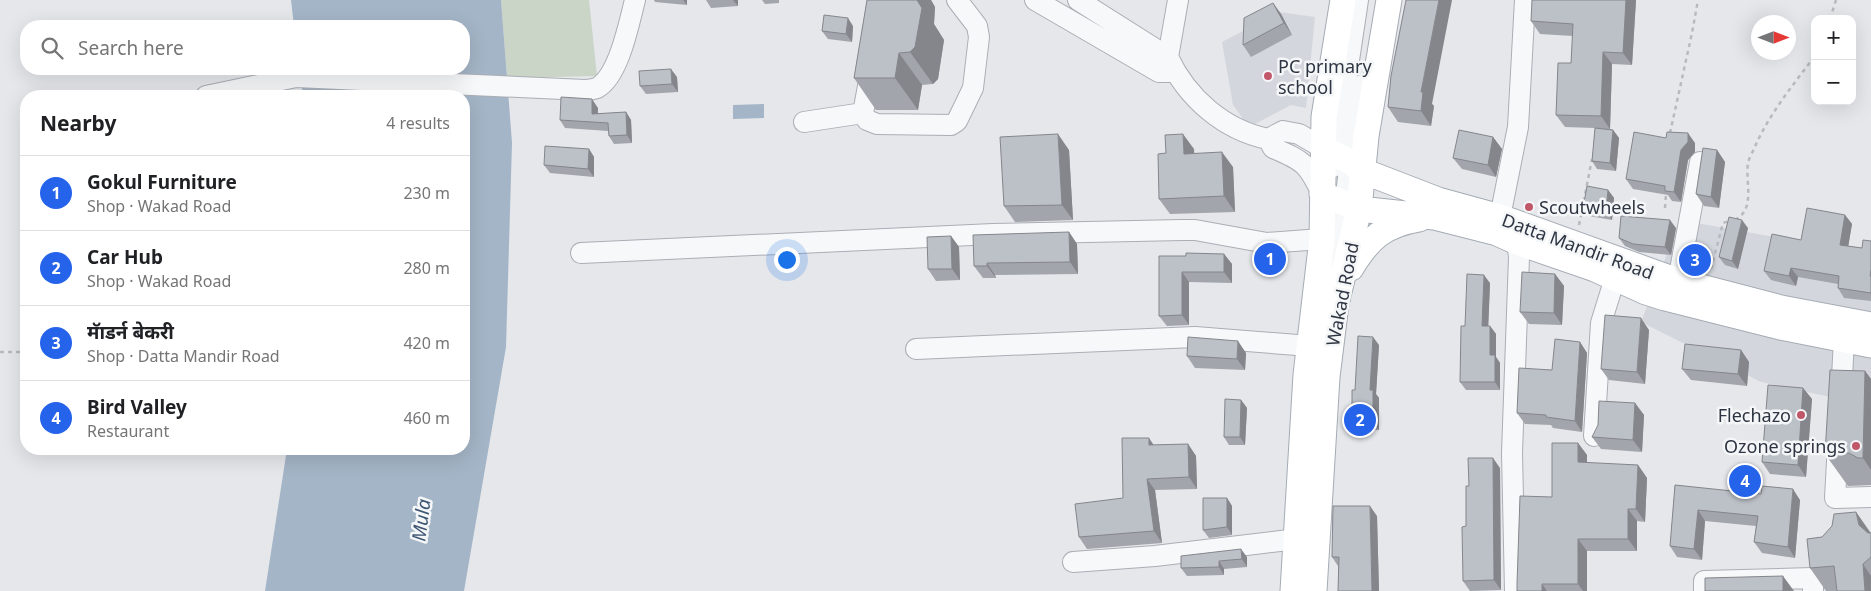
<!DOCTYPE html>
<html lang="en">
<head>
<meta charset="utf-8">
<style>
	:root { --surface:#fff; --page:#f6f6f6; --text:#202124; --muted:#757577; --line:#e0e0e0; --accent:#2563eb }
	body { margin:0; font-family:"Noto Sans","Noto Sans Devanagari",sans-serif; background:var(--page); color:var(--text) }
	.controls { position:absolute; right:15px; top:15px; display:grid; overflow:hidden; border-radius:10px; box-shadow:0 5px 20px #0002 }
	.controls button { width:45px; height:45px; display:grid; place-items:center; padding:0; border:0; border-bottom:1px solid var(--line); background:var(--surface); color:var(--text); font:25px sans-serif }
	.compass { position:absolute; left:1751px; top:15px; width:45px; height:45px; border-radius:50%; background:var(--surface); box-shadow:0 5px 20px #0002; rotate:90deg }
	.you { position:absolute; left:786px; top:259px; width:18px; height:18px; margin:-12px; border:4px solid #fff; border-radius:50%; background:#1a73e8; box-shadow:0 0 0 8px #1a73e833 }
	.badge { display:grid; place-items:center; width:32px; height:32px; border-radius:50%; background:var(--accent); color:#fff; font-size:16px; font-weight:700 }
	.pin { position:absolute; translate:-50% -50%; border:2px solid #fff; box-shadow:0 1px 5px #0006 }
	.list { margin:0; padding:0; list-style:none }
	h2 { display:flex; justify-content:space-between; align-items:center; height:65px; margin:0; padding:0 20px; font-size:21px }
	h2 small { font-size:16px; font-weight:400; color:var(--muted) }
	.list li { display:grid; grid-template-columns:32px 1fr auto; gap:15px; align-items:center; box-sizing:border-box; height:75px; padding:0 20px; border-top:1px solid var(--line) }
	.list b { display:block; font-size:19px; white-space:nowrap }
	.list p { margin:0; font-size:16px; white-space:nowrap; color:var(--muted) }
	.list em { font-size:16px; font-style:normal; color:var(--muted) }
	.icon { flex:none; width:28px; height:28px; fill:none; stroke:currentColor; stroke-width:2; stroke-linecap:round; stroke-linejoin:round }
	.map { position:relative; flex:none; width:1871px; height:591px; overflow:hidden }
	.search { position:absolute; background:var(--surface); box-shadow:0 5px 20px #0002; left:20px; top:20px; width:450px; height:55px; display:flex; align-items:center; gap:12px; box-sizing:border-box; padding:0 18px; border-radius:20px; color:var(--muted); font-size:19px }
	.panel { position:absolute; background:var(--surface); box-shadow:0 5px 20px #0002; left:20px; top:90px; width:450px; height:365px; border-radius:20px }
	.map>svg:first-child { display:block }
</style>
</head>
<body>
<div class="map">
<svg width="1871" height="591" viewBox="0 0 1871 591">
	<rect width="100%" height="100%" fill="#e5e7eb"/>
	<path fill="#d3d6dc" d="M1279,12L1315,17L1306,108L1291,105L1249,127L1233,105L1222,42Z
		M1680,220L1853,251L1871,257V401L1835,398L1761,382L1641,322Z"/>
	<path fill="#cad4c7" d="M501,0H589L597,76L507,78Z"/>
	<path fill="#a4b5c7" d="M291,0H501L512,143L506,347L464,591H265L287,449H464V96H303L300,69H464V26H294Z
		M764,104V118L733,119V105Z"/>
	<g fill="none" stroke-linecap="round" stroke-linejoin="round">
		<g stroke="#aaaeb5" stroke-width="22">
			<path id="minor" d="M1035,0L1159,72H1175
				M1078,0L1168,57C1187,98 1224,130 1268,139
				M1168,57L1178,0
				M871,70L863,113L867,120L877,124L951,125L957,121L973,88L979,37L977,26L957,0
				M206,96L296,77L585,90C589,90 594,89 597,88C619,76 629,23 635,0
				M804,122L863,113
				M1268,139L1273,148C1304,161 1308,164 1322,194
				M1268,139L1283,131L1299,134L1323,148
				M1333,167L1358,0
				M1500,217L1518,127L1525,0
				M581,253L993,234L1182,230H1195L1267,243L1322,239
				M1330,263L1332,249L1345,203L1353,136L1362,85
				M1669,292L1678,281L1700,162
				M916,349L1195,337L1310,346
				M1841,397L1844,339
				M1594,436L1601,323L1615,278
				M1838,443L1835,498L1871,497
				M1073,562L1155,556L1297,539
				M1515,591L1512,453L1519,257L1517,242
				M1704,591V581L1813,578V591"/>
		</g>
		<g stroke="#a5acb5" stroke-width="27">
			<path id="major" d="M1323,148L1350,162L1363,171L1438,200L1500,217L1678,281L1781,308L1871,325
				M1322,194L1359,209L1434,217L1497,233L1517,242L1595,269L1646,292L1665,298L1780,327L1871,345
				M1351,268C1369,238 1384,225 1419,219
				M1293,591L1306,375L1322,239L1324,117L1343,0
				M1314,591L1327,377L1336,304L1359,209L1366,136L1389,0"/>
		</g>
		<path stroke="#b7babe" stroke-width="2.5" stroke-dasharray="4 4" stroke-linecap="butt" d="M1830,19L1836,0
			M1670,133L1692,33L1698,0
			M1665,208L1666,194
			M1735,220C1756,209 1745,182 1748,163C1749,158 1752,153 1754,149C1768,116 1790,89 1811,61L1815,54
			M1579,225L1592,159
			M1711,269L1723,223L1729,221
			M0,352H26"/>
		<use href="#minor" stroke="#f7f8f9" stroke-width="20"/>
		<use href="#major" stroke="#fff" stroke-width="25"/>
	</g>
	<path fill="#a2a5ab" d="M654,0H687V5L655,2Z
		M706,0H738V6L711,8Z
		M762,0H779V3L765,4Z
		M867,0H931L935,7L934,24L944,40L938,79L933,84L922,85L918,110H876L854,78Z
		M1636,0L1632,65L1612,64L1610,129L1613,130L1619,138L1616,171L1597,169L1592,161L1595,128L1565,127L1556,115L1571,63L1573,36L1540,34L1531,21Z
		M1273,3L1281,14L1292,35L1251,57L1243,45Z
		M853,26L852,42L828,39L822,31Z
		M677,77L678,92L646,94L640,86Z
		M1432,104L1434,106L1431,126L1398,122L1388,107Z
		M598,108V114L626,112L631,120L632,143L614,144L609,136L608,131L565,128L560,120Z
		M1493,137L1502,149L1496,177L1462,169L1453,158Z
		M1695,143V152L1688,160L1681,202L1672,201L1668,195L1633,189L1626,179Z
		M589,149L594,157V177L550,173L544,165Z
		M1194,149V153L1233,167L1235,212L1170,214L1159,199L1166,153Z
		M1069,150L1073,220L1015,222L1004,206Z
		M1717,150L1725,162L1719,208L1704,206L1696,194Z
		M1608,190L1614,198L1612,220L1589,216L1583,208Z
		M1845,215L1852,224L1848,246L1862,248L1871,241V301L1844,298L1838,288V284L1798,277L1796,286L1771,280L1764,271L1801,240Z
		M1676,228L1671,255L1639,252L1625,246L1619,238Z
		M1748,228L1738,269L1725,265L1719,257Z
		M1069,232L1077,244L1078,274L995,275L996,278H983L974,266Z
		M951,236L959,247L960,280L936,281L928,269Z
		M1224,254L1232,264V283L1189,282V325L1167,326L1159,316L1186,256Z
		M1555,274L1564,286L1562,325L1529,324L1520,312Z
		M1490,283L1488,326H1490L1496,334V357L1500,363V390H1466L1460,382L1465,326Z
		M1649,330L1645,384L1609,380L1601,369Z
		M1580,342L1587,353L1582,432L1553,428L1551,425L1525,424L1517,413L1552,370Z
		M1379,345L1376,394L1379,398V430H1357L1352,422L1355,390Z
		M1741,350L1749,362L1747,386L1691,380L1682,369Z
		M1246,353L1245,370L1195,368L1187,356Z
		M1865,371L1871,379V485L1848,486L1825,454Z
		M1803,388L1812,399L1806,477L1770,474L1762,462Z
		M1241,400L1247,408L1245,445H1229L1224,437Z
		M1635,403L1644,415L1642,452L1601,449L1592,437Z
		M1578,443L1587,455V463L1638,465L1647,478L1645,522L1637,521V551H1587V591H1517L1552,497Z
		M1188,444L1196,456L1197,489L1155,490L1162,543L1087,549L1079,537L1123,498L1154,445Z
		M1500,468L1501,590L1470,591L1463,581L1469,486Z
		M1675,485L1800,500L1795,558L1762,553L1754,542L1756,526L1705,521L1702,560L1677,557L1670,546Z
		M1227,498L1232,506V535L1209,538L1203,530Z
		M1856,512L1871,533V591H1826L1810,568L1822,537Z
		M1377,516L1379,591H1338V566L1332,557Z
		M1181,556L1247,557V567L1224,569V575L1187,576L1181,568Z"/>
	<path fill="#84868b" d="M683,0H687V5Z
		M733,0H738V6Z
		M912,0H931L935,7L934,24L944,40L938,79L933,84L910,52Z
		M1439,0H1452L1432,104L1434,106L1431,126L1421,111V92Z
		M1626,0H1636L1632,65L1623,53Z
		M1273,3L1281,14L1292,35L1284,23Z
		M848,18L853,26L852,42L846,34Z
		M1603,52L1612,64L1610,129L1601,116Z
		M899,53L922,85L918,110L895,78Z
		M671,69L677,77L678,92L672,84Z
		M592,99L598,108L597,122L592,114Z
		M626,112L631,120L632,143L627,135Z
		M1613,130L1619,138L1616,171L1610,163Z
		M1688,133L1695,143V152L1688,160L1681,202L1674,192L1681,150Z
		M1058,134L1069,150L1073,220L1062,205Z
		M1183,134L1194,149L1195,169L1184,154Z
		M1493,137L1502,149L1496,177L1488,165Z
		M589,149L594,157V177L588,169Z
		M1717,150L1725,162L1719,208L1711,197Z
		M1222,152L1233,167L1235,212L1224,196Z
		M1608,190L1614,198L1612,220L1606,212Z
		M1845,215L1852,224L1847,254L1840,245Z
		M1670,220L1676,228L1671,255L1665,247Z
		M1742,220L1748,228L1738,269L1732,261Z
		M1069,232L1077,244L1078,274L1070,262Z
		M951,236L959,247L960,280L952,269Z
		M1224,254L1232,264V283L1224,272Z
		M987,263L995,275L996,278L987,266Z
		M1791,268L1798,277L1796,286L1789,276Z
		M1182,272L1189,282V325L1182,315Z
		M1555,274L1564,286L1562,325L1554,313Z
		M1484,275L1490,283L1488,334L1482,326Z
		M1641,318L1649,330L1645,384L1637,372Z
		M1490,326L1496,334V357L1500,363V390L1495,382L1490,355Z
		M1373,337L1379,345L1376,394L1379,398V430L1373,422L1370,390Z
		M1238,341L1246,353L1245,370L1237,359Z
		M1580,342L1587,353L1582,432L1575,421Z
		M1741,350L1749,362L1747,386L1738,374Z
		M1865,371L1871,379V470L1863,458Z
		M1803,388L1812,399L1806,477L1798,465Z
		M1241,400L1247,408L1245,445L1240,437Z
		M1635,403L1644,415L1642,452L1633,440Z
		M1149,438L1157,450L1149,445Z
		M1578,443L1587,455V475L1578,462Z
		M1188,444L1196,456L1197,489L1189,477Z
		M1493,458L1500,468L1501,590L1494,580Z
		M1638,465L1647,478L1645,522L1636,509Z
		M1147,479L1155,490L1162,543L1154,531Z
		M1793,489L1800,500L1795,558L1788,547Z
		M1227,498L1232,506V535L1227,527Z
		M1370,506L1377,516L1379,591H1372Z
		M1628,509L1637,521V551L1628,539Z
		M1698,510L1705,521L1702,560L1694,549Z
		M1856,512L1871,534V542L1859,525Z
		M1578,539L1587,551V591H1583L1578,584Z
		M1241,549L1247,557V567L1242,559Z
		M1219,561L1224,569V575L1219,567Z
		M1863,564L1871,576V591H1865Z
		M1783,576L1794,591H1783Z
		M1542,584L1547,591H1542Z"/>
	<path fill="#bcc0c7" stroke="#84868b" d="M867,0H917L922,8L915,47L910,52L899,53L895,78H854Z
		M1406,0H1439L1421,92H1423L1421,111L1388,107L1391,76Z
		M1532,0H1626L1623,53L1603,52L1601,116L1556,115L1558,63H1571L1573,24L1531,21Z
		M1273,3L1284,23L1243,45L1244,18Z
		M824,15L848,18L846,34L822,31Z
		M671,69L672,84L640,86L639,71Z
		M561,97L592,99V114L626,112L627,135L609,136L608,123L560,120Z
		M1595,128L1613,130L1610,163L1592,161Z
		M1459,130L1493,137L1488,165L1453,158Z
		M1634,132L1666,138L1667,132L1688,133V142L1681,150L1674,192L1665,191V186L1626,179Z
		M1058,134L1062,205L1004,206L1000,137Z
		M1183,134L1184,154L1222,152L1224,196L1159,199L1158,154L1166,153L1165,135Z
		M545,146L589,149L588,169L544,165Z
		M1703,148L1717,150L1711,197L1696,194Z
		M1587,186L1608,190L1606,212L1583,208Z
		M1807,208L1845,215L1840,245L1862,248L1863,240L1871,241V269L1870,276H1871V293L1838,288L1839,276L1791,268L1789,276L1764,271L1772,234L1801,240Z
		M1621,216L1670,220L1665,247L1633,244L1619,238Z
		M1729,217L1742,220L1732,261L1719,257Z
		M1069,232L1070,262L987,263V266H974L973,235Z
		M951,236L952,269H928L927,237Z
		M1186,253L1224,254V272H1182V315L1159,316V256H1186Z
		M1522,272L1555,274L1554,313L1520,312Z
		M1467,274L1484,275L1482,326H1490V355H1495V382H1460L1461,326H1465Z
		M1605,315L1641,318L1637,372L1601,369Z
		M1358,336L1373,337L1370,390H1373V422H1352V390H1355Z
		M1188,337L1238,341L1237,359L1187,356Z
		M1555,339L1580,342L1575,421L1546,417V415L1517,413L1519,368L1552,370Z
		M1685,344L1741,350L1738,374L1682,369Z
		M1830,370L1865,371L1863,458H1858L1849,453L1825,454Z
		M1768,385L1803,388L1798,465L1762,462Z
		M1225,399L1241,400L1240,437H1224Z
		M1599,401L1635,403L1633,440L1592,437L1598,425Z
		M1122,438H1149V445L1188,444L1189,477L1147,479L1154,531L1079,537L1075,504L1123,498Z
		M1552,443H1578V462L1638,465L1636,509H1628V539H1578V584H1542V591H1517V584L1520,496L1552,497Z
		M1468,458H1493L1494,580L1463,581L1462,527L1466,526V486H1469Z
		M1675,485L1761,494L1762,486L1793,489L1788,547L1754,542L1758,516L1698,510L1694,549L1670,546Z
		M1203,498H1227V527L1203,530Z
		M1333,506H1370L1372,591H1338L1339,557H1332Z
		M1856,512L1859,525L1868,533H1871V557L1863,564L1865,591H1837L1834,566L1810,568L1807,539L1822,537L1832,526L1834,514Z
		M1241,549L1242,559L1219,561V567L1181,568V556Z
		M1783,576V591H1705V578Z"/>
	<g fill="#c1586a" stroke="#f4f6f8" stroke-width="2">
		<circle cx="1268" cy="76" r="5"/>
		<circle cx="1529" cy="207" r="5"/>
		<circle cx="1801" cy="415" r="5"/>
		<circle cx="1856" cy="446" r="5"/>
	</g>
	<g text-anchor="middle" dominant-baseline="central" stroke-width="5" stroke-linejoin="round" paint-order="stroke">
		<g font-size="18" fill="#2e3542" stroke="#f4f6f8" text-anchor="start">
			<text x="1278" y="66">PC primary<tspan x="1278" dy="21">school</tspan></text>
			<text x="1539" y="207">Scoutwheels</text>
			<text x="1791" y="415" text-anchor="end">Flechazo</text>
			<text x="1846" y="446" text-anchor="end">Ozone springs</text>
		</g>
		<g font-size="18" fill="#2e3542" stroke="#f4f6f8">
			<text transform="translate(1578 246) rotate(20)">Datta Mandir Road</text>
			<text transform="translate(1342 294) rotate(-79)">Wakad Road</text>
		</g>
		<g font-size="19" font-style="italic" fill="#3c5571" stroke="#f4f6f8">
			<text transform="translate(421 520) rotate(-83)">Mula</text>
		</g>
	</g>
</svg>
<div class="controls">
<button>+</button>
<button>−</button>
</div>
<svg class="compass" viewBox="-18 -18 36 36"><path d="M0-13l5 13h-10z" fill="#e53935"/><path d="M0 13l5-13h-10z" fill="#757577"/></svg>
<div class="you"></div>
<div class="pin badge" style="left:1270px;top:259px">1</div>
<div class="pin badge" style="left:1360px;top:420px">2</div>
<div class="pin badge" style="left:1695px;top:260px">3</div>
<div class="pin badge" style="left:1745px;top:481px">4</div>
<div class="search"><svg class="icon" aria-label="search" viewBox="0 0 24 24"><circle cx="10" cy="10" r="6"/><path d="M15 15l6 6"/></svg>Search here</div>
<section class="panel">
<h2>Nearby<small>4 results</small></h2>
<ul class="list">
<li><span class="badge">1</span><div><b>Gokul Furniture</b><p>Shop · Wakad Road</p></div><em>230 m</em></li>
<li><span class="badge">2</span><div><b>Car Hub</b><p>Shop · Wakad Road</p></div><em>280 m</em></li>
<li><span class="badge">3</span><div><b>मॅाडर्न बेकरी</b><p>Shop · Datta Mandir Road</p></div><em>420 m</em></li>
<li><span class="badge">4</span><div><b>Bird Valley</b><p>Restaurant</p></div><em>460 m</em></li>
</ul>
</section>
</div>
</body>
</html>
